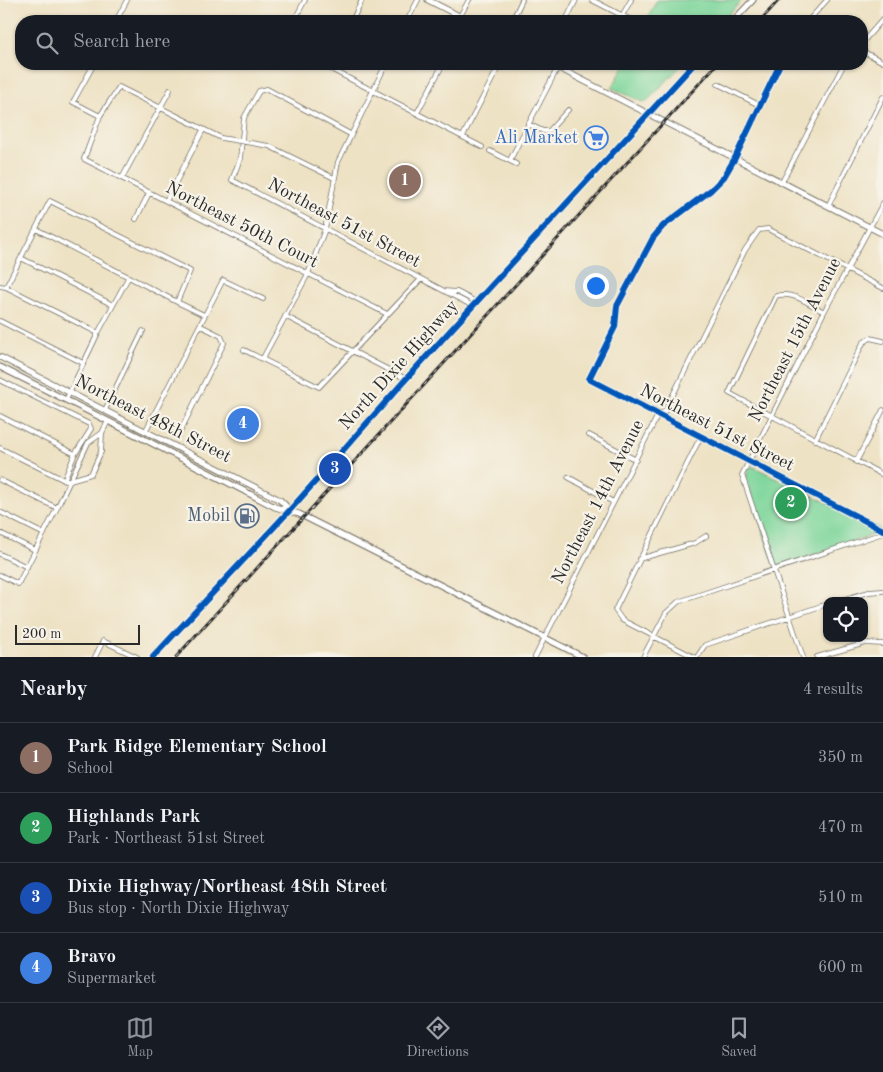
<!DOCTYPE html>
<html lang="en">
<head>
<meta charset="utf-8">
<style>
	:root { --surface:#171b24; --page:#20242c; --text:#f1f3f6; --muted:#9ea1a6; --line:#363941; --accent:#8c9099 }
	body { margin:0; font-family:"Old Standard TT",serif; background:var(--page); color:var(--text) }
	.controls { position:absolute; right:15px; bottom:15px; display:grid; overflow:hidden; border-radius:10px; box-shadow:0 1px 4px #0004 }
	.controls button { width:45px; height:45px; display:grid; place-items:center; padding:0; border:0; border-bottom:1px solid var(--line); background:var(--surface); color:var(--text); font:25px sans-serif }
	.scale { position:absolute; left:15px; bottom:12px; width:125px; box-sizing:border-box; padding-left:5px; border:2px solid #2b2b2b; border-top:0; font-size:14px; line-height:18px; white-space:nowrap; color:#2b2b2b; -webkit-text-stroke:4px #f7f3e8; paint-order:stroke }
	.you { position:absolute; left:595px; top:285px; width:18px; height:18px; margin:-12px; border:4px solid #fff; border-radius:50%; background:#1a73e8; box-shadow:0 0 0 8px #1a73e833 }
	.badge { display:grid; place-items:center; width:32px; height:32px; border-radius:50%; background:var(--accent); color:#fff; font-size:16px; font-weight:700 }
	.pin { position:absolute; translate:-50% -50%; border:2px solid #fff; box-shadow:0 1px 5px #0006 }
	.list { margin:0; padding:0; list-style:none }
	h2 { display:flex; justify-content:space-between; align-items:center; height:65px; margin:0; padding:0 20px; font-size:21px }
	h2 small { font-size:16px; font-weight:400; color:var(--muted) }
	.list li { display:grid; grid-template-columns:32px 1fr auto; gap:15px; align-items:center; box-sizing:border-box; height:70px; padding:0 20px; border-top:1px solid var(--line) }
	.list b { display:block; font-size:19px; white-space:nowrap }
	.list p { margin:0; font-size:16px; white-space:nowrap; color:var(--muted) }
	.list em { font-size:16px; font-style:normal; color:var(--muted) }
	.icon { flex:none; width:28px; height:28px; fill:none; stroke:currentColor; stroke-width:2; stroke-linecap:round; stroke-linejoin:round }
	.map { position:relative; flex:none; width:883px; height:657px; overflow:hidden }
	.search { position:absolute; background:var(--surface); box-shadow:0 1px 4px #0004; left:15px; right:15px; top:15px; height:55px; display:flex; align-items:center; gap:12px; box-sizing:border-box; padding:0 18px; border-radius:20px; color:var(--muted); font-size:19px }
	.sheet { height:345px; background:var(--surface) }
	nav { display:flex; justify-content:space-around; align-items:center; box-sizing:border-box; height:70px; border-top:1px solid var(--line); background:var(--surface); font-size:14px; color:var(--muted) }
	nav a { display:grid; justify-items:center; gap:2px }
	nav .on { color:var(--accent) }
	.map>svg:first-child { display:block }
</style>
</head>
<body>
<div class="map">
<svg width="883" height="657" viewBox="0 0 883 657">
	<rect width="100%" height="100%" fill="#f7f3e8"/>
	<filter id="ink" filterUnits="userSpaceOnUse"><feTurbulence type="fractalNoise" baseFrequency=".02" numOctaves="2"/><feDisplacementMap in="SourceGraphic" scale="10" xChannelSelector="R" yChannelSelector="G"/><feConvolveMatrix kernelMatrix="1 2 1 2 8 2 1 2 1" color-interpolation-filters="sRGB"/></filter>
	<filter id="wash" filterUnits="userSpaceOnUse"><feTurbulence type="fractalNoise" baseFrequency=".0096" numOctaves="4" result="noise"/><feDisplacementMap in="SourceGraphic" scale="20" xChannelSelector="R" yChannelSelector="G"/><feGaussianBlur stdDeviation="1.12" result="paint"/><feColorMatrix in="noise" values="0 0 0 0 0 0 0 0 0 0 0 0 0 0 0 0 0 1.4 0 .05"/><feComposite in="paint" operator="in"/></filter>
	<g filter="url(#wash)">
		<rect width="100%" height="100%" fill="#eee2c4"/>
		<path fill="#7cd59a" stroke="#548062" d="M657,0H742L723,21H646Z
			M625,64H683L647,101L643,102L612,88Z
			M749,467H754L879,528L880,532L779,567L774,565L746,478Z"/>
	</g>
	<g filter="url(#ink)">
		<g fill="none" stroke-linecap="round" stroke-linejoin="round">
			<g stroke="#6f6b61" stroke-width="5.5">
				<path id="street" d="M592,0L633,21
					M460,16L469,0
					M568,16L576,0
					M116,21L127,0
					M294,21L305,0
					M352,21L362,0
					M407,21L418,0
					M512,21L522,0
					M619,21L631,0
					M808,21L827,0
					M862,43L883,19
					M862,51L883,62
					M94,64L73,102L100,116
					M321,64L482,147
					M780,64L735,158L724,177L711,190L663,226L653,238L617,306L615,327L589,379L883,530
					M718,84L759,105
					M417,113L443,64
					M528,124L543,131H549L568,110
					M350,134L267,89L259,91L244,118L240,159L232,180L473,306
					M463,136L500,64
					M490,151L516,164
					M510,160L558,67
					M122,178L170,90
					M334,178L269,146L221,138L119,87L100,116L84,159L387,314
					M782,182L844,64
					M166,201L203,130
					M828,206L883,97
					M136,219L149,193
					M36,229L177,302
					M21,258L113,305
					M0,286L6,287L50,201L190,271L177,302L204,315
					M6,287L98,333
					M444,291L457,292L476,302
					M824,312C811,305 791,290 776,296L729,393L883,475
					M285,316L406,379
					M0,321L83,363
					M244,350L319,387L421,279
					M263,358L308,274L325,229L338,162L386,64
					M0,380L89,424L91,429L75,454L64,480
					M66,400L98,333L128,278
					M105,410L143,331
					M0,416L75,454
					M146,430L223,280L263,299
					M589,435L636,460
					M178,436L224,343L221,336L201,326
					M815,440L863,343L870,338L883,341
					M0,448L64,480H70L91,474L101,452L102,433L108,421
					M856,462L883,410
					M568,477L613,502
					M0,480L57,508
					M0,512L44,534
					M0,533L35,550
					M0,554L27,567
					M639,559L695,543L706,536
					M0,575L18,584L57,508L88,443L102,433
					M838,601L869,592L883,591
					M95,657L103,641L137,657
					M535,657L658,415L665,411L745,250L759,230L768,229L883,288
					M643,657L666,613L678,602L883,533
					M694,657L622,620L615,610L700,438
					M697,657L705,645L827,604
					M803,657L742,475L824,312L883,203
					M817,657L866,643L883,644"/>
			</g>
			<g stroke="#6f6b61" stroke-width="7">
				<path id="secondary" d="M428,0L469,21
					M733,21L753,0
					M551,64L883,234
					M0,357L280,500L290,510
					M0,367L142,438L275,507L299,514L583,657
					M153,657L290,510L406,379L694,64"/>
			</g>
			<use href="#street" stroke="#fff" stroke-width="4"/>
			<use href="#secondary" stroke="#fff" stroke-width="5"/>
			<g stroke="#2b2b2b" stroke-width="3">
				<path id="rail" d="M760,21L779,0
					M176,657L717,64"/>
			</g>
			<use href="#rail" stroke="#f7f3e8" stroke-width="1" stroke-dasharray="4" stroke-linecap="butt"/>
			<g stroke="#f7f3e8" stroke-width="9">
				<path id="cycleway" d="M780,64L735,158L724,177L711,190L663,226L653,238L617,306L615,327L589,379L883,530
					M153,657L290,510L406,379L694,64"/>
			</g>
			<use href="#cycleway" stroke="#0057b8" stroke-width="6"/>
		</g>
	</g>
	<defs>
		<g id="supermarket-ring" transform="scale(1.25)"><circle r="9.5" fill="#f7f3e8" stroke="#3f7fe0" stroke-width="1.5"/><path d="M-6-5.5h2.5l.6 2H6L4.5 2H-2.5L-4.4-4H-6ZM-1.5 3.2a1.3 1.3 0 1 0 .1 0ZM3 3.2a1.3 1.3 0 1 0 .1 0Z" fill="#3f7fe0"/></g>
		<g id="fuel-ring" transform="scale(1.25)"><circle r="9.5" fill="#f7f3e8" stroke="#5c6f8a" stroke-width="1.5"/><path d="M-5.5-6h7V0h2V4h1.3V-2.5L3-4.5l.8-.8L6-3V5H2.5V1h-1V6h-7ZM-4.2-4.7v3.2H.2V-4.7Z" fill="#5c6f8a"/></g>
	</defs>
	<g fill-rule="evenodd">
		<use href="#supermarket-ring" x="596" y="138"/>
		<use href="#fuel-ring" x="247" y="516"/>
	</g>
	<g text-anchor="middle" dominant-baseline="central" stroke-width="4.5" stroke-linejoin="round" paint-order="stroke">
		<g font-size="18" fill="#366cbe" stroke="#f7f3e8" text-anchor="end">
			<text x="578" y="138">Ali Market</text>
		</g>
		<g font-size="18" fill="#2b2b2b" stroke="#f7f3e8">
			<text transform="translate(344 223) rotate(28)">Northeast 51st Street</text>
			<text transform="translate(242 225) rotate(27)">Northeast 50th Court</text>
			<text transform="translate(795 340) rotate(-63)">Northeast 15th Avenue</text>
			<text transform="translate(399 365) rotate(-48)">North Dixie Highway</text>
			<text transform="translate(153 419) rotate(27)">Northeast 48th Street</text>
			<text transform="translate(717 428) rotate(27)">Northeast 51st Street</text>
			<text transform="translate(598 502) rotate(-63)">Northeast 14th Avenue</text>
		</g>
		<g font-size="18" fill="#4e5e75" stroke="#f7f3e8" text-anchor="end">
			<text x="230" y="516">Mobil</text>
		</g>
	</g>
</svg>
<div class="controls">
<button><svg class="icon" aria-label="locate" viewBox="0 0 24 24"><circle cx="12" cy="12" r="6"/><path d="M12 2v4M12 18v4M2 12h4M18 12h4"/></svg></button>
</div>
<div class="scale">200 m</div>
<div class="you"></div>
<div class="pin badge" style="left:405px;top:181px;background:#8d6e63">1</div>
<div class="pin badge" style="left:791px;top:503px;background:#2e9e5b">2</div>
<div class="pin badge" style="left:335px;top:469px;background:#1a4fb4">3</div>
<div class="pin badge" style="left:243px;top:424px;background:#3f7fe0">4</div>
<div class="search"><svg class="icon" aria-label="search" viewBox="0 0 24 24"><circle cx="10" cy="10" r="6"/><path d="M15 15l6 6"/></svg>Search here</div>
</div>
<section class="sheet">
<h2>Nearby<small>4 results</small></h2>
<ul class="list">
<li><span class="badge" style="background:#8d6e63">1</span><div><b>Park Ridge Elementary School</b><p>School</p></div><em>350 m</em></li>
<li><span class="badge" style="background:#2e9e5b">2</span><div><b>Highlands Park</b><p>Park · Northeast 51st Street</p></div><em>470 m</em></li>
<li><span class="badge" style="background:#1a4fb4">3</span><div><b>Dixie Highway/Northeast 48th Street</b><p>Bus stop · North Dixie Highway</p></div><em>510 m</em></li>
<li><span class="badge" style="background:#3f7fe0">4</span><div><b>Bravo</b><p>Supermarket</p></div><em>600 m</em></li>
</ul>
</section>
<nav>
<a class="on"><svg class="icon" aria-label="map" viewBox="0 0 24 24"><path d="M3 6l6-2 6 2 6-2v14l-6 2-6-2-6 2zM9 4v14M15 6v14"/></svg>Map</a>
<a><svg class="icon" aria-label="directions" viewBox="0 0 24 24"><path d="M12 3l9 9-9 9-9-9zM9 14v-3h6M13 9l2 2-2 2"/></svg>Directions</a>
<a><svg class="icon" aria-label="saved" viewBox="0 0 24 24"><path d="M7 4h10v16l-5-4-5 4z"/></svg>Saved</a>
</nav>
</body>
</html>
